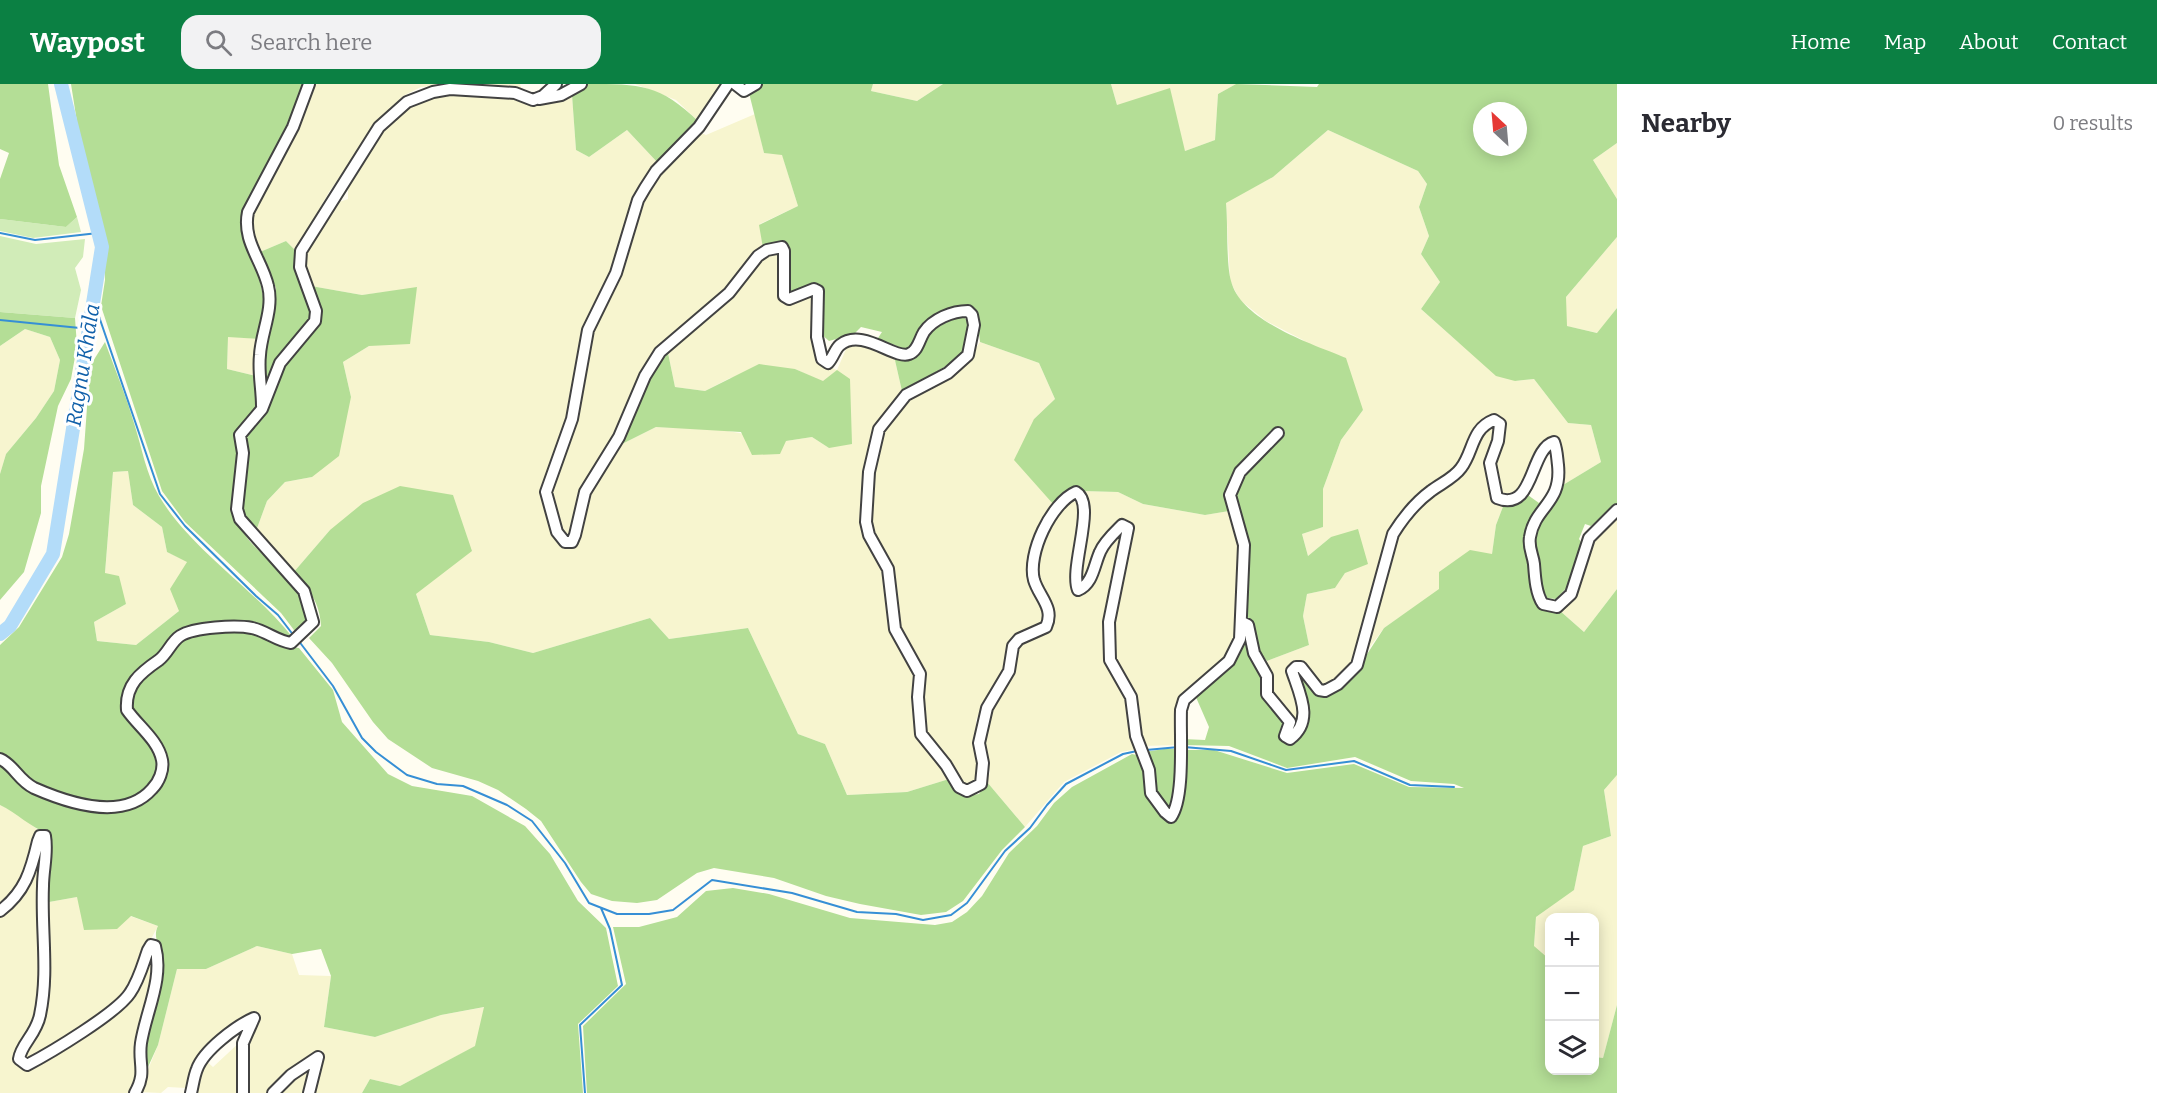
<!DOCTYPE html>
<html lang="en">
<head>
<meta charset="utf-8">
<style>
	:root { --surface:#fff; --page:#f2f2f3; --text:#2b2b33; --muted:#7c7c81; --line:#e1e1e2; --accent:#0b8043 }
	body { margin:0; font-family:Bitter,serif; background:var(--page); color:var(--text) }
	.controls { position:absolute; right:18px; bottom:18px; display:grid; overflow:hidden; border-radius:12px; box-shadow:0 3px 15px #0003 }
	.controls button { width:54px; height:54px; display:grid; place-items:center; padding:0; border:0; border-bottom:2px solid var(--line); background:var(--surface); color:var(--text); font:30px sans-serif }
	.compass { position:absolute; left:1473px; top:18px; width:54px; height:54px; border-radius:50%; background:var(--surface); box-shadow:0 3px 15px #0003; rotate:334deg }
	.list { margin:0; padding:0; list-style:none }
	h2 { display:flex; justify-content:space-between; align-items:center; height:78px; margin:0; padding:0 24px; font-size:26px }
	h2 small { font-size:20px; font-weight:400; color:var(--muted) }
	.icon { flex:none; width:33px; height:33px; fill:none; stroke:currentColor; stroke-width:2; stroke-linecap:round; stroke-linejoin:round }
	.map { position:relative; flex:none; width:1617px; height:1009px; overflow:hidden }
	header { display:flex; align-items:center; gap:36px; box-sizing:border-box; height:84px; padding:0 30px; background:var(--accent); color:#fff }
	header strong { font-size:28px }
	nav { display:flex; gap:33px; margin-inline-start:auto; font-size:21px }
	.search { width:420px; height:54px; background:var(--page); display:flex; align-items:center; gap:15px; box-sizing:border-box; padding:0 21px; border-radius:18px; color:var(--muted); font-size:22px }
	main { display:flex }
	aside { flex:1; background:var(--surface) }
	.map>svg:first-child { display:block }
</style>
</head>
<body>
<header>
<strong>Waypost</strong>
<div class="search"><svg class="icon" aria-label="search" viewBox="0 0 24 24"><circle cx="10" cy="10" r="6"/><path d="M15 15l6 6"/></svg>Search here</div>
<nav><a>Home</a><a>Map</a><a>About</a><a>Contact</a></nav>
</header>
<main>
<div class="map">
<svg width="1617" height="1009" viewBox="0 0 1617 1009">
	<rect width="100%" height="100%" fill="#fffdf1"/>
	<path fill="#f7f5cf" d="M314,0H520L522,7L443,1L421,3L403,12L385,30L329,108L296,167L286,157L260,168L251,144V134Z
		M635,0H722L699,38L676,16Z
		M873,0H943L917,17L871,7Z
		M1111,0H1236L1218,10L1215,56L1185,67L1117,21Z
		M449,9L553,17L572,11L576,66L589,73L627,46L658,79L646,92L639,105L613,184L581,250L565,342L542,405L566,462L592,405L622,360L656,343L716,345L786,357L812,353L829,364L823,298L795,285L730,294L705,307L675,303L668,269L761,175L775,167L780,169L815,208L821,279L837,286L847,263L853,259L865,260L894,272L902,307L881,334L865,424L886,490L885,502L891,531L916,589L914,632L916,644L949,695L907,708L847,711L825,660L798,650L748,544L669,555L650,534L533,569L489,558L430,551L416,510L330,446L293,489L256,447L267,417L285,398L312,393L351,313L343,278L369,262L417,204L362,211L311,202L304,180V166L336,119L348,115V101L384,44L394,33L418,17Z
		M755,30L764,69L782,70L798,122L760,140L763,164L748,176L728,203L650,273L609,363L587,393L577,411L573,452L564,454L558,446L559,434L551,403L576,338L586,260L646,111L666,80L699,48L706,51Z
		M1328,46L1418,87L1427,100L1419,123L1429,152L1421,170L1440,198L1421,225L1458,258L1515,297L1534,295L1568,339L1591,341L1601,378L1563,401L1559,366L1551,357L1527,396L1514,409L1502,410L1498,403L1495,379L1501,337L1480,340L1471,350L1457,382L1399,435L1352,583L1302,630L1294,648L1270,610L1267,577L1309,561L1303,532L1307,510L1335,504L1345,489L1331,453L1308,472L1302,450L1323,443V405L1341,356L1363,326L1303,256L1266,237L1240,216L1230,197L1226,118L1273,93Z
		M1617,59V115L1593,76Z
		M1617,153V224L1598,249L1566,242V213Z
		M25,245L50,253L60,276L54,307L36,334L6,370L0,390V262Z
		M228,252L258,255L256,292L227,285Z
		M980,258L1039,279L1055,315L1034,335L1054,421L1029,482L1044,527V536L1039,541L1017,551L1005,585L981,625L976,636V662L980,680L976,699L968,703L961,700L926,653L917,577L910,558L897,541L892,509L870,436L871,402L880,351L904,318L967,278Z
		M1493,340L1497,348L1490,366L1504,420L1496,441L1492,470L1384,544L1367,567L1371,538L1381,518L1383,501L1398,449L1410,432L1439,405L1479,352Z
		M128,387L133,421L162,443L167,468L187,477L179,527L136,561L97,557L94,538L126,520L105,490L113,388Z
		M1082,407L1118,408L1143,420L1205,431L1229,427L1238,452L1242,467L1238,546L1228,571L1191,603L1177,661L1145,662L1114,571L1113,537L1126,479L1121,437L1108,449L1086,493L1082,495L1079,487Z
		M1071,417L1077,418L1079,423L1078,508L1107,463L1123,446L1106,551L1129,616L1137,665L1121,668L1064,698L1025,743L987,698L990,688L982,658L986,638L1019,559L1050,542L1036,491L1038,469L1055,432Z
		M1617,431V505L1584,548L1559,526L1591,458Z
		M1617,691V921L1603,974L1595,973L1594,834H1550L1549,924L1534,862L1536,833L1574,805L1583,762L1611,752L1604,706Z
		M0,721L19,730L38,746L21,799L0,820Z
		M40,759H45L42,888L35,938L16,968L26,986L37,982L124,921L151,867L154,894L140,989L131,1009H0V830L23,810Z
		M77,813L158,842L143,870L138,888L118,919L27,978L22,971L37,953L46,913L49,818Z
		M257,862L292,870L299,891L331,892L324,943L375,953L441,931L485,923L476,962L400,1002L370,995L362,1009H312L323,966L301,978L267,1009H246L247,966L256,929L230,941L195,977L186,1004L168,1003L161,1009L139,1008L158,961L177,885H206Z
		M241,957L237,974L240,1009H194L205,976L213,983Z
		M315,979L304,1009H280L306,986Z"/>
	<path fill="#d1ecb8" d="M77,133L81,148L33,154L0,147V135L66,143Z
		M0,152L36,160L85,155L83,173L75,184L81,206L75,234L0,228Z"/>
	<path fill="#b4de96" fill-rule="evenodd" d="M0,0H48L59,81L77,133L66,143L0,135V95L9,69L0,65Z
		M71,0H305L281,57L242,130L241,145L259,193L264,218L258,255L228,253L227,285L256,292C256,301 260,315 258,324C256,339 244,352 239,366C234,380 231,417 235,430C247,475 307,488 307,539L297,550L281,529L185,438L162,407L101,222L105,196L103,147L79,51Z
		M588,0C640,0 660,0 699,38L658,79L627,46L589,73L576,66L572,11Z
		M761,0H873L871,7L917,17L943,0H1111L1117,21L1170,4L1185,67L1215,56L1218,10L1236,0L1317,3L1319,0H1617V59L1593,76L1617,115V153L1566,213L1567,242L1597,249L1617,224V419L1591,442L1585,440L1579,455L1583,461L1572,498L1556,515L1546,514L1532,465L1537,447L1563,401L1601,378L1591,341L1568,339L1534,295L1515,297L1496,292L1421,225L1440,198L1421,170L1429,152L1419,123L1427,100L1418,87L1328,46L1273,93L1226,119C1228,140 1226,179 1231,197C1241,237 1312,260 1346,274L1363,326L1341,356L1323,405V443L1302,450L1308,472L1331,453L1358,445L1368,480L1345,489L1335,504L1307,510L1303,532L1309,561L1267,577L1257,565L1245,534L1248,472L1235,418V404L1276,346L1228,411L1229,427L1205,431L1143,420L1118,408L1082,407L1054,421L1014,376L1034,335L1055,315L1039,279L980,258L977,232L955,224L906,268L895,261L876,257L882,248L861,243L854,250L829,257L820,249V207L787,211V166L763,164L759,141L798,122L782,71L764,69L749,9ZM1482,27H1518V63H1482Z
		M286,157L296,167L299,195L311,223L310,234L305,244L281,269L265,313L263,267L269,251L276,204L260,168Z
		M311,202L362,211L417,203L410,260L369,262L343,278L351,313L339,372L312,393L285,398L267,417L256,447L245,434L242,423L244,351L282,285L317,242L321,233L320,221Z
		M0,228L75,234L77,262L71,295L58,322L41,402V429L24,488L0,516V390L6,370L36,334L54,307L60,276L50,253L25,245L0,262Z
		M961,231C976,240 966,259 962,273L902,307L894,272L914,274L932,246Z
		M105,258C115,285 126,312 134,339C142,364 146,390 159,412C191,466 255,505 293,554L287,556L262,544L198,543L146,579L123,615L158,675C154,738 76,721 37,702C24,695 11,682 0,672V561L19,543L62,473L69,450L84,365L90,282ZM128,387L133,421L162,443L167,468L187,478L170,505L179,527L136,561L97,557L94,538L126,520L119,492L105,489L113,388Z
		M668,269L675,303L705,307L759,280L795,285L823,297L837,286L850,295L852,360L829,364L812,353L786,357L780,370L752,371L741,348L656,343L622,360L656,282Z
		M400,402L453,411L472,467L416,510L430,551L489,558L533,569L650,534L669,555L748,544L798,650L825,660L847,711L907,708L949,695C958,707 964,713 979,710L987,698L1025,743L1002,766L963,817L946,828L921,831L860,820L826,812L774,794L714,784L697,789L657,816L637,819L612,817L591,810L581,798L541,737L526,725L498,706L478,697L432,684L388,655L373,638L332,579L309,554L321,542C320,519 309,504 293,489L330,446L363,419Z
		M1551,407L1533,437L1535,514L1559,526L1584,548L1617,505V691L1604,706L1611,752L1583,762L1574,806L1536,833L1534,862L1549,875L1550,986H1594L1595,973L1603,974L1617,921V1009H587L583,942L626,900L613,843H639L677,833L706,807L733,804L769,810L850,834L935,841L952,838L967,828L982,812L1009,769L1037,742L1054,719L1072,703L1132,670L1141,672L1148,702L1175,735L1186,666H1214L1287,689L1354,680L1409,703L1464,704L1454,700L1411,697L1355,673L1287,684L1229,662L1183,661V655L1205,656L1209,643L1195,611L1229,584L1244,543L1261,584L1262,595L1286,634L1284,648L1301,647L1295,589L1298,585L1322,608L1360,581L1384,544L1439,505V488L1470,466L1492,470L1496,441L1504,420L1525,409L1539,419Z
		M221,547L258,548L290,563L299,564L333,606L342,638L388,690L412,702L472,712L525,742L550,770L578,817L606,844L618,902L578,940L583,1009H362L370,995L400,1002L475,962L484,923L441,931L375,953L324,943L331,892L321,865L292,870L257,862L206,885H177L158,961L148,983C140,946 156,912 160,875C161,863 152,853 158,842L131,832L117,845L84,846L77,813L49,818L48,749C31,744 17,729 0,721V678L20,699L100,726L152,709L163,673L130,623L132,609L140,594L180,556L192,550Z
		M1164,665H1178L1177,700L1171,729L1154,707L1145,668Z"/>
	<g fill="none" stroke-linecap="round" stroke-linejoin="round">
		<path stroke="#368fd5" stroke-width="2" d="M0,149L35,156L98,149
			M94,218L160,410L185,442L256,512L278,531L294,552
			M0,236L90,245
			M298,556L333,602L362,654L376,668L407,691L437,700L463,702L507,721L532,737L565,779L589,819L617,830H649L673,826L712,796L792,809L857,828L896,830L923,836L951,831L967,819L1005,767L1030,744L1047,721L1066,700L1123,670L1137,667
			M1184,663L1231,667L1286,686L1354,677L1410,701L1454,703
			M1146,666L1179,663
			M585,1009L580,941L622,901L610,845L601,824"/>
		<path stroke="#b3dcf9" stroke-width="14" d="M0,550L10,542L53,470L102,163L61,0"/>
		<g stroke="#424242" stroke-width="14">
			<path id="minor" d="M728,0L699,43L656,87L645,104L638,116L616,189L588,246L572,335L546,408L557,448L565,458H572L575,451L585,408L619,353L645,292L660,268L729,209L758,172L767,166L782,163L784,167V212L789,215L814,205L818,207L817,253L822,275L828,279C833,274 835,265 840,261C862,243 895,276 909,270C918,267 919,256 924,248C933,235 952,227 968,227L972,231L974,241L968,271L948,289L906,311L879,345L869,388L866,438L869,451L888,485L895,545L920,590L918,613L921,650L946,681L959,703L967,707L981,700L983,679L979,659L987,624L1009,587L1013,562L1019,555L1046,543C1055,524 1039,513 1034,496C1027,470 1051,419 1076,408C1097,420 1069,483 1078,506C1093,500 1094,481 1100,468C1104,458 1114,449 1122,441L1128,444L1109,538L1110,576L1131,613L1136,652L1149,686L1151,709L1165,728L1171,733C1185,714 1180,651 1181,626L1184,616L1229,577L1240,555L1244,461L1230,411L1240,388L1278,349
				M735,0L744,7L756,0
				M539,15L561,11L581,0
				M262,322C262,305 258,288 260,271C261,249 274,225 268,202C262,176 242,157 248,128L293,43L309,0
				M1242,538L1248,541L1254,569L1267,592V610L1290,638L1285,652L1290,655C1314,637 1300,611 1292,587L1296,583H1301L1319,606L1325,607L1338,600L1357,581L1393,450C1403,434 1416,418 1431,407C1440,400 1454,394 1461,384C1474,367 1471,345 1494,336L1500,340L1498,357L1490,379L1497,414C1535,429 1529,365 1554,358C1557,366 1557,373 1558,381C1562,420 1535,422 1530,453C1528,463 1533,471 1534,480C1535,494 1536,510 1543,520L1557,523L1571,510L1589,454L1617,426
				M0,675C14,681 18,696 34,704C68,719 123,738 152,705C159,698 164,686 162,676C158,656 138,642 127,626C125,601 140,589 159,576C168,569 171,558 180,552C194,543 236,541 252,544C266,547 277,557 291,559L313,538L304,507L240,435L237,425L243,369L240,351L262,325L280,279L315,237L316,227L300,183L301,167L379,43L407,18L433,8L450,5L515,9L533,16L543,12L556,0
				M0,827C25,808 31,787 38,757L40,752H45C48,769 43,786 43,802C41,846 49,888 40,931C36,951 21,960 19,975L27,981C50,969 117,929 130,909C139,896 143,880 148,866L151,861L155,862C164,895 146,927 141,959C138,980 147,988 135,1009
				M191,1009C193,1001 194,992 197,985C204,966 236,942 254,934L243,959V1009
				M273,1009L291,991L318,973L309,1009"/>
		</g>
		<use href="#minor" stroke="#fff" stroke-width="10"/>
	</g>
	<g text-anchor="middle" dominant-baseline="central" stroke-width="6" stroke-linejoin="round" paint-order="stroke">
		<g font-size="21" font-style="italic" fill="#1060a9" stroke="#fff">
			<text transform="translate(83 281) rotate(-81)">Ragnu Khāla</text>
		</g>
	</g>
</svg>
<div class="controls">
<button>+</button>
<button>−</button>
<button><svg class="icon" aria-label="layers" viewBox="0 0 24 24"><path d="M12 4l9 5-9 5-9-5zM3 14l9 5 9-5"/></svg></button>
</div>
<svg class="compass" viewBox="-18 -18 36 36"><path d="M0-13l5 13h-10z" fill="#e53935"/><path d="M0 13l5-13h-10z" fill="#7c7c81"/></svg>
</div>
<aside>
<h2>Nearby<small>0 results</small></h2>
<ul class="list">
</ul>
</aside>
</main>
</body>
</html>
